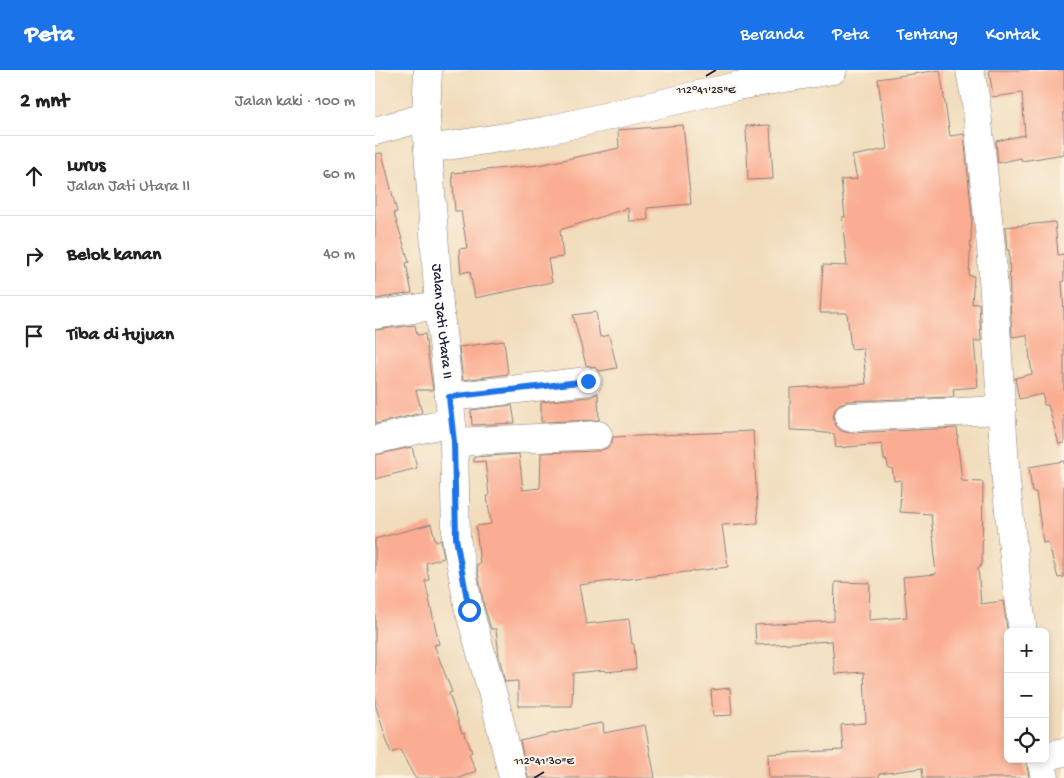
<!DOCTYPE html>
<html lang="id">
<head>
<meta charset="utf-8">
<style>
	:root { --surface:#fff; --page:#f2f2f2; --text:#202124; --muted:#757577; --line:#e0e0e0; --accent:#1a73e8 }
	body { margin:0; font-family:"Gochi Hand",sans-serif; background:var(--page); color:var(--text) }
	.controls { position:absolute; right:15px; bottom:15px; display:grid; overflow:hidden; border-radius:8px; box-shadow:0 2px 8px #0003 }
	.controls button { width:45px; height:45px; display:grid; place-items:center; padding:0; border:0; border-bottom:1px solid var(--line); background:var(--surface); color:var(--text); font:25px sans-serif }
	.stop { position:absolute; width:15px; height:15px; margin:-11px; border:4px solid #1a73e8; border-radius:50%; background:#fff }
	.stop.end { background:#1a73e8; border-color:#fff; box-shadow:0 1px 5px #0008 }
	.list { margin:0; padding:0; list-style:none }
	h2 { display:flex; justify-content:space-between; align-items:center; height:65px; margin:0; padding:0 20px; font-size:21px }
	h2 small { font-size:16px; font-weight:400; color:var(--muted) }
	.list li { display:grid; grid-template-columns:32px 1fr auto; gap:15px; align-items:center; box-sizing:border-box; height:80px; padding:0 20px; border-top:1px solid var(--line) }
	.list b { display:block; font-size:19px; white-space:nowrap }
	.list p { margin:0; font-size:16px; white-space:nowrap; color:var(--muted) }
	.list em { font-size:16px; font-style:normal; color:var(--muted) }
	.icon { flex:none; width:28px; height:28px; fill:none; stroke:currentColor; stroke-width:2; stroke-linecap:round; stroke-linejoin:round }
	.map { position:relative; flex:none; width:689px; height:708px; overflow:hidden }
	header { display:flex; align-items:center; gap:30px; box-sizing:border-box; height:70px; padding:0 25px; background:var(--accent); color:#fff }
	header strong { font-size:24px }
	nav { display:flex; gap:28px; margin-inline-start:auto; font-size:18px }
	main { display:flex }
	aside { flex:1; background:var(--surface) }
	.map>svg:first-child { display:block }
</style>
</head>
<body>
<header>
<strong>Peta</strong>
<nav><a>Beranda</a><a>Peta</a><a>Tentang</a><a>Kontak</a></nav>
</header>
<main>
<aside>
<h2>2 mnt<small>Jalan kaki · 100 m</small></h2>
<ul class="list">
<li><svg class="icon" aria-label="ahead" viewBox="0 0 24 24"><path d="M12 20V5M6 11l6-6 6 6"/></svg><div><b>Lurus</b><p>Jalan Jati Utara II</p></div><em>60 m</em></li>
<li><svg class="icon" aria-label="right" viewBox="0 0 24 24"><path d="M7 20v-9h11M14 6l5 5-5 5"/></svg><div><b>Belok kanan</b></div><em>40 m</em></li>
<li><svg class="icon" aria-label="arrive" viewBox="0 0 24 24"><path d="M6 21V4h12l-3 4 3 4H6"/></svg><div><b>Tiba di tujuan</b></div></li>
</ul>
</aside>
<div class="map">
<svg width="689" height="708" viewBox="0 0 689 708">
	<rect width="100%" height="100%" fill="#fcf5e5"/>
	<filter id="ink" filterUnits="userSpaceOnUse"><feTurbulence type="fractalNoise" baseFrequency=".02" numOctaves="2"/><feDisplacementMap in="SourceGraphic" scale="10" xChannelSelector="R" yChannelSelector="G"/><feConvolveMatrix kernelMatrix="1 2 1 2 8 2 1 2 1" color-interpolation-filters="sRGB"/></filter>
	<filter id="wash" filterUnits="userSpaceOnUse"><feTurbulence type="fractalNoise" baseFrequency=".0096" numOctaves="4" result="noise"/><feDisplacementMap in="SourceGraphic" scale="20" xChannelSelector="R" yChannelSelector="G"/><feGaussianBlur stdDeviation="1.12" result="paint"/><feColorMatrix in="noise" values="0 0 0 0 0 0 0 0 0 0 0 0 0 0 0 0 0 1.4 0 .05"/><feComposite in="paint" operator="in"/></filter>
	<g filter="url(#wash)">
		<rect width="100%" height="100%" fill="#f1dcbb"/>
		<g id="blocks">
			<path fill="#faad92" d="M565,0L575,66L589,64L597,147L594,206H599L597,234L604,233L606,271H599L603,317L578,319L579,327L473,331L465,334L460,339L458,348L461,356L466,361L475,363L582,358L583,368H582L587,411L608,412L607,495H605L606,497H603L606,534L628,531L633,565V610H630L633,630V689H651L654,708H548L547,698L504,704V708H394L393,684L468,680L466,655L491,653L489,602L460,604L457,571L381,575L380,555L459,551L460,512L495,513L494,550L532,547L528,507L561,504L559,486H560L556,444L525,442L526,410L519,411L517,398H513L512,390H509L507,374L461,378L459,364L441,362V361L415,360V318L491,314L488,278L476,279L472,243H445L448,195L472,196L467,147H470L466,110L482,109L477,86L512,79L503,9Z
				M614,0H689V84L647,91L646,88L623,93L621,71L650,65L647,23L618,27Z
				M308,55L316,134L272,138L273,150L254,151L253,138L185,160L188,187L173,189L177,212L100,228L95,201L86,203L84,179L92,178L86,141H80L77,103L164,95L244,78L243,60Z
				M395,55L398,109L373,110L371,56Z
				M7,83L22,142L19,143L34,192L31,193L37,223L0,229V84Z
				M680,152L683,185L689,184V211L687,212L689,243V373L684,374L673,335H669L668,324L644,329L640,308L657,304L652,265L637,267L635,230L634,180H632L630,157Z
				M221,242L225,267L234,265L242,298L225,301L219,297L211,295L198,245Z
				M40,255L42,265L50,264L58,320H41L47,343L0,354V260Z
				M129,271L133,304L88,310L84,277Z
				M223,323L224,350L166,352V332L215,327Z
				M137,335L140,353L97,355L96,340Z
				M378,361L383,453L347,455L353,497L204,515L211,554L254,549L257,574H259L261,599L230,602V600L198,603L197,636H143V611L130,612L124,587L121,559H116L109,536L102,496V494H105L101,456L116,454L112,426L114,425L110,391L99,392V387L144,384L148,420L165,418L166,383L224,381L232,378L237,373L238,367Z
				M37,377L42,398L0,409V385Z
				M689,391V507L683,508L673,472L668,473L661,422H657L654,397Z
				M56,454L61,472L66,470L69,488L51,493L54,510L50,511L64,574L59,575L77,622L74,623L87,663L89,662L97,682L94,684L101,701L84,708H40L25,680L16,683L0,634V469Z
				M355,618L357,645L338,646L336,620Z
				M228,653L229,663L270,655L280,708H153L145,671L215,655Z"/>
		</g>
	</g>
	<g filter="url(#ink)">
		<use href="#blocks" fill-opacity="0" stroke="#8a7f7b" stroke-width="1"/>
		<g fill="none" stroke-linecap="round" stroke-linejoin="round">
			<g stroke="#8a7f7b" stroke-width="29">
				<g id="minor">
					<path id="s1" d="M53,0L51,47L53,79L64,235L79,372L81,468L94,540L121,636L138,708"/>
					<path d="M595,0L601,32L616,177L631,412L643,527L648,562"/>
					<path d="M0,61L51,47"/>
					<path d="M53,79L169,61L362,16L458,0"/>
					<path d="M0,245L64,235"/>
					<path d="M74,327L213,311"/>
					<path d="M474,347L627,340"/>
					<path d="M0,370L76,352"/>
					<path d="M79,372L223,365"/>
					<path d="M670,686L689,682"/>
					<path d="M666,689L670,708"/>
				</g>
			</g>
			<use href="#minor" stroke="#fff" stroke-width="28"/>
		</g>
	</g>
	<g fill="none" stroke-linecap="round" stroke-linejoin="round" filter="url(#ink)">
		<path stroke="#1a73e8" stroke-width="6" d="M94,540L81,468L79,372L74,327L213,311"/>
	</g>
	<path fill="none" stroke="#22223b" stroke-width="2" d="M331,6L341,0M159,708L169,702"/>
	<g text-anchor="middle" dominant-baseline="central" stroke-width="4" stroke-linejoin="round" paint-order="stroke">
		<g font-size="15" fill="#22223b" stroke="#fcf5e5">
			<text stroke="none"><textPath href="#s1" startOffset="252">Jalan Jati Utara II</textPath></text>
		</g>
	</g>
	<g font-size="12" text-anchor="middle" fill="#22223b" stroke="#fcf5e5" stroke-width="4" stroke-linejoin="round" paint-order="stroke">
		<text x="331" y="23">112°41'25"E</text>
		<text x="169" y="694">112°41'30"E</text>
	</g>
</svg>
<div class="controls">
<button>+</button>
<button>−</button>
<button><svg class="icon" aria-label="locate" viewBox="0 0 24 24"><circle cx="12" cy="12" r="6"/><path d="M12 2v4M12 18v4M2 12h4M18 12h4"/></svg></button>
</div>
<div class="stop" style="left:94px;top:540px"></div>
<div class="stop end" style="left:213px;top:311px"></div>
</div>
</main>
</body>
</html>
